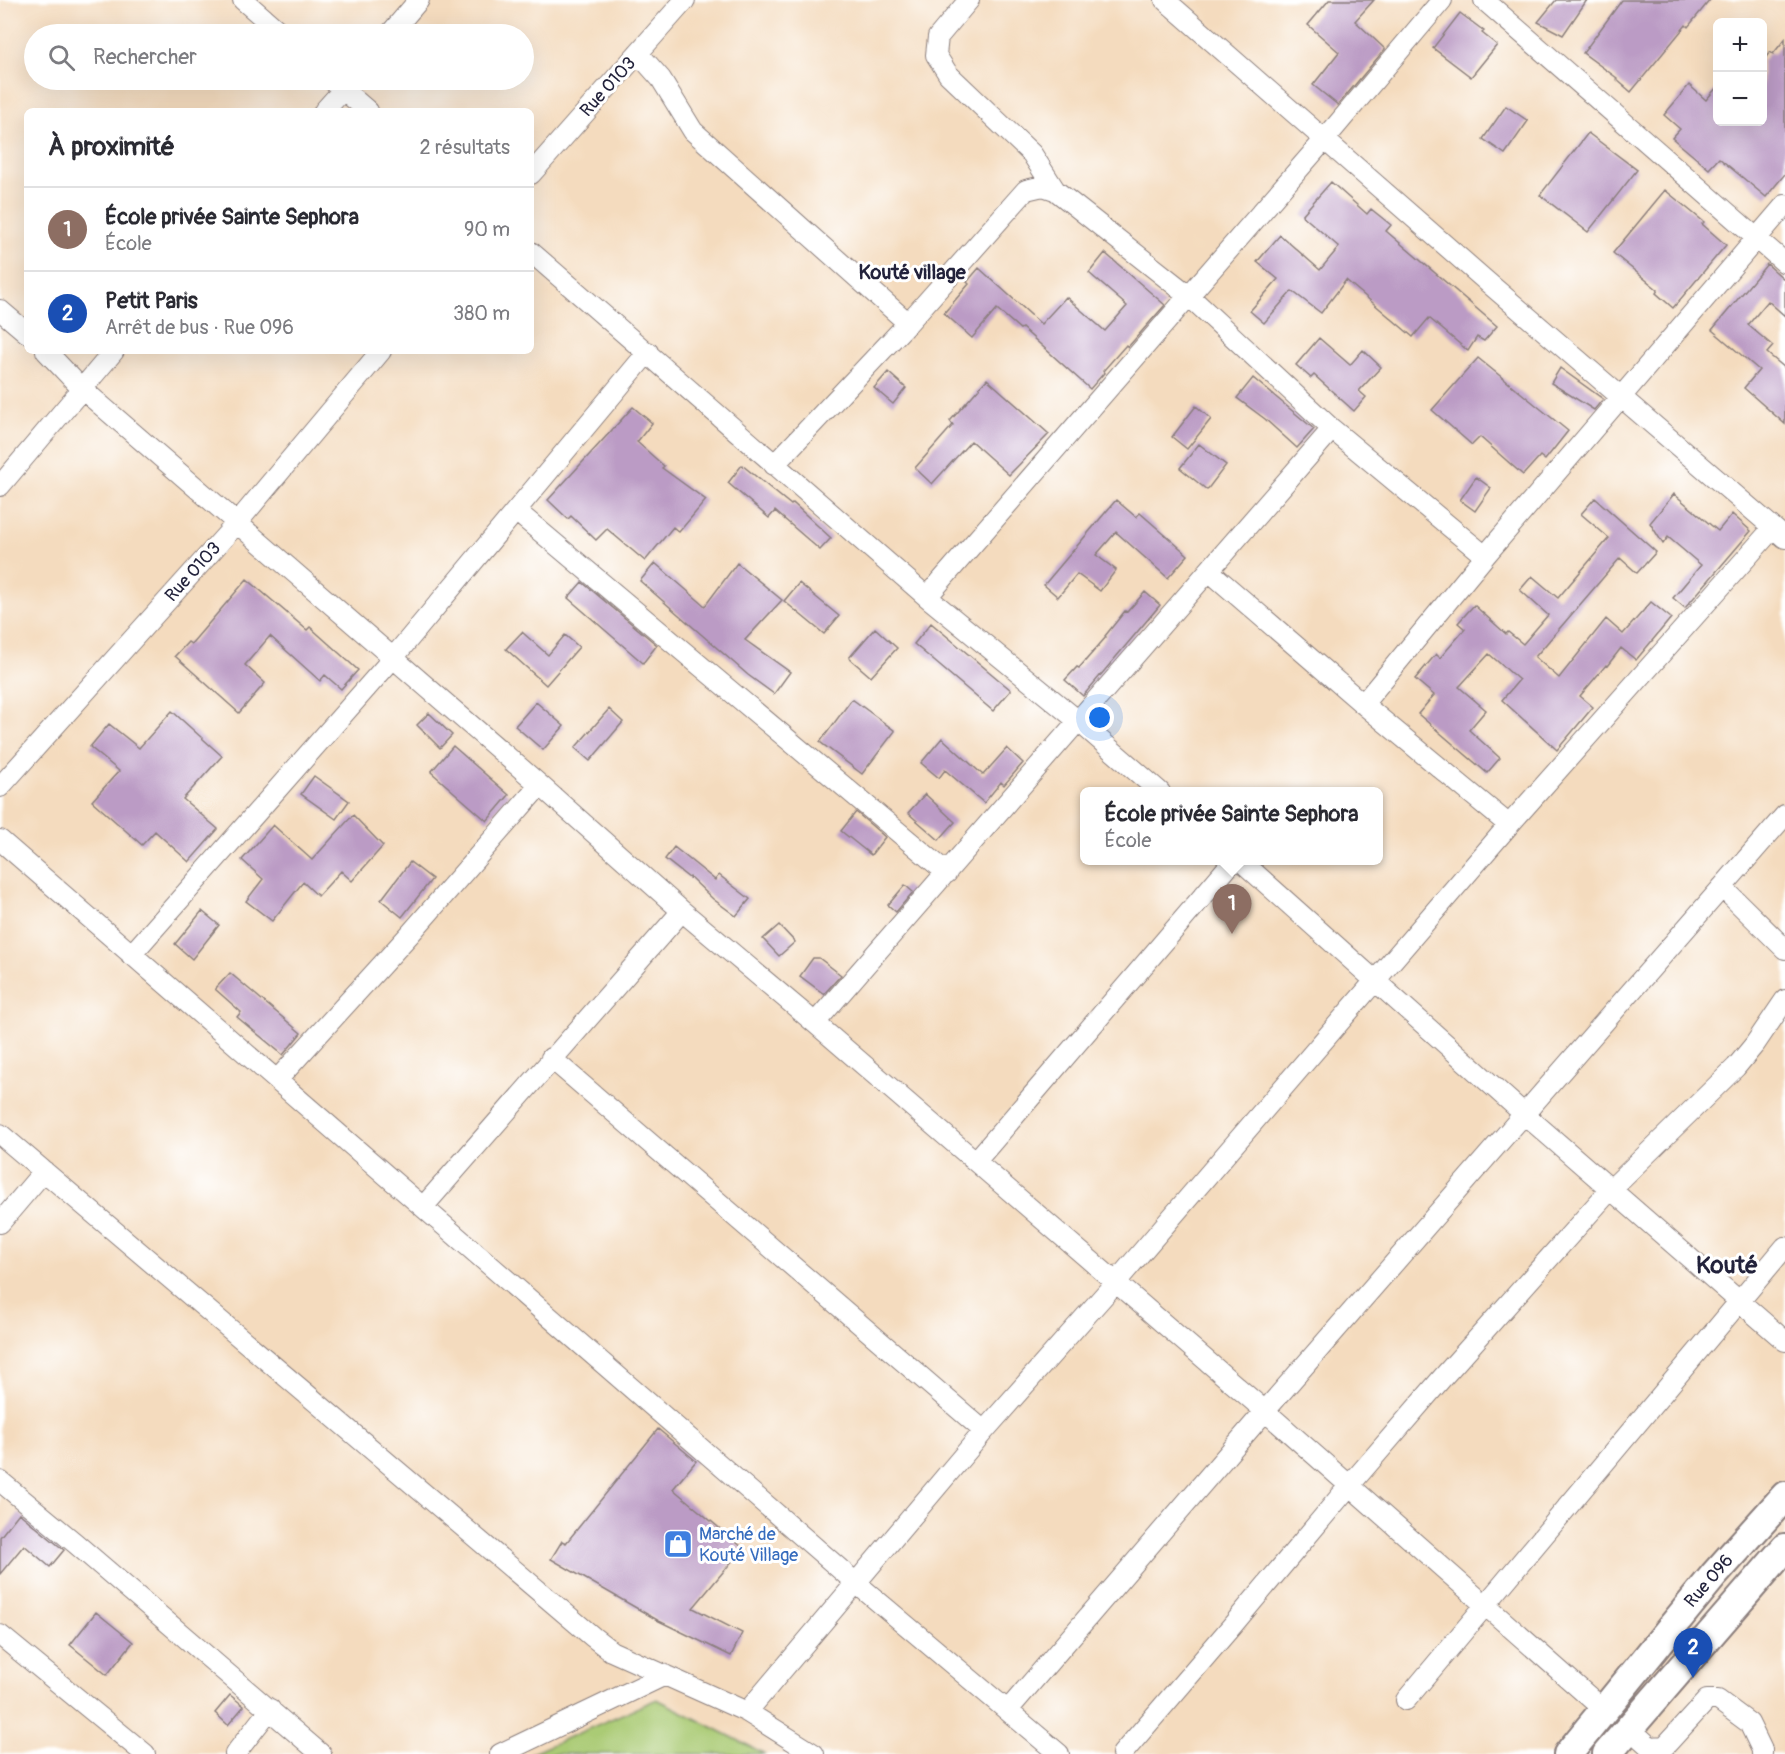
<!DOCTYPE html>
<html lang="fr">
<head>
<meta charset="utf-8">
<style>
	:root { --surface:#fff; --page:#f7f7f7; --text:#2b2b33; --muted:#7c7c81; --line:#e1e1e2; --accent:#ea580c }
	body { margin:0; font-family:Pangolin,sans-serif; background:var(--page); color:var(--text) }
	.controls { position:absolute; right:18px; top:18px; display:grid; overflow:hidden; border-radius:9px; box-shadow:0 6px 24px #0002 }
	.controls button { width:54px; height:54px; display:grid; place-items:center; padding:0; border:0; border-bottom:2px solid var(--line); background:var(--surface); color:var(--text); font:30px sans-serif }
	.you { position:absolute; left:1100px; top:718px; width:21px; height:21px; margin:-15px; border:4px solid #fff; border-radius:50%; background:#1a73e8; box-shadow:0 0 0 9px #1a73e833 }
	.badge { display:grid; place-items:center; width:39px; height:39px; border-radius:50%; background:var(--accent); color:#fff; font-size:20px; font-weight:700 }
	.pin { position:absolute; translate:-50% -50px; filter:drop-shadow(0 2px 3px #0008) }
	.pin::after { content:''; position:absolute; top:32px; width:21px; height:18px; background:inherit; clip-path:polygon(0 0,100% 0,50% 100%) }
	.popup { position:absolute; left:1080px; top:787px; width:303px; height:78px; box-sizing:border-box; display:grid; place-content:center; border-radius:9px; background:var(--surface); filter:drop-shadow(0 2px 4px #0005); font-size:20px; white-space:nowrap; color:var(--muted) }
	.popup b { font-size:22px; color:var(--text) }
	.popup::after { content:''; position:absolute; left:50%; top:100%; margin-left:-12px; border:12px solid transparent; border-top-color:var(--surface) }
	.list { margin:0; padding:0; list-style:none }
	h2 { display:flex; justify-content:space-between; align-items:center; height:78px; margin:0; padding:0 24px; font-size:26px }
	h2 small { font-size:20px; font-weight:400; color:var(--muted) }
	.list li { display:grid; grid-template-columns:39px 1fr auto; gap:18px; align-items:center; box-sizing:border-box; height:84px; padding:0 24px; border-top:2px solid var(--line) }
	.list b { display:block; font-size:22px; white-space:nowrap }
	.list p { margin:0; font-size:20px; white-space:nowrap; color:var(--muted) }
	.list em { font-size:20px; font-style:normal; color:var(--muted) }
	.icon { flex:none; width:33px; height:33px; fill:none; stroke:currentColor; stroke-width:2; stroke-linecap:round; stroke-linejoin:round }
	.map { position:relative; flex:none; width:1785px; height:1754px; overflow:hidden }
	.search { position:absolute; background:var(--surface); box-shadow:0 6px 24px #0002; left:24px; top:24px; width:510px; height:66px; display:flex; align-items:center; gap:15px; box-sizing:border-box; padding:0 21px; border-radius:33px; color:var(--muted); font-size:22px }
	.panel { position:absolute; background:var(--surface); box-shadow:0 6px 24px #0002; left:24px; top:108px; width:510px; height:246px; border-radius:9px }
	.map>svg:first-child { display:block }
</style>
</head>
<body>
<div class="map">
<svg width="1785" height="1754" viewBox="0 0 1785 1754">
	<rect width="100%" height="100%" fill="#fff"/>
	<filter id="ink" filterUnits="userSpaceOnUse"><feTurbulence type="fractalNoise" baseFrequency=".0167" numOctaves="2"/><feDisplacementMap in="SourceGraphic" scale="12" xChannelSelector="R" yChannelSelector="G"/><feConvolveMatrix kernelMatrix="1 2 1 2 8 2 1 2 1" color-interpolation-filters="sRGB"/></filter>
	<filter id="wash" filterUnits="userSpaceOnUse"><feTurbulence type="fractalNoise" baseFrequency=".008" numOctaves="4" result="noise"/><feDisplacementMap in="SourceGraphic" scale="24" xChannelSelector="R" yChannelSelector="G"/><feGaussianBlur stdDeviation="1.35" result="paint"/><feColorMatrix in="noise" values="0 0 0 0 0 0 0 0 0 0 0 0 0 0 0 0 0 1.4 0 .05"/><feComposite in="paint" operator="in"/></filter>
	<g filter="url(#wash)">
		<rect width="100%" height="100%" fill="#f4dbbe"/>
		<path fill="#aacb74" stroke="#667658" stroke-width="1.5" d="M657,1699L765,1754H530Z"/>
		<g id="blocks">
			<path fill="#bb9bc5" d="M1329,0H1374L1355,21L1385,49L1338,105L1313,85L1339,52L1308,25Z
				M1556,0H1587L1563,35L1538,22Z
				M1622,0H1710L1688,27L1686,25L1631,92L1616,79L1617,78L1583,53Z
				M1460,13L1484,31L1482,33L1497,45L1471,77L1433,48Z
				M1785,39V174L1766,197L1719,158L1709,169L1672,138L1680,129L1664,115L1689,85L1706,100L1718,86V122H1762V62L1770,52L1773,54Z
				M1506,106L1528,121L1505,154L1483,139Z
				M1588,133L1637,170L1588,232L1540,195Z
				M1331,182L1367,214L1371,209L1391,225L1386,231L1497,326L1484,341L1477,337L1468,351L1429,318L1413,337L1346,280L1321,313L1292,291L1264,323L1250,311L1278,279L1257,262L1280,235L1320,270L1339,247L1302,215Z
				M1665,190L1704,222L1702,224L1726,245L1673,308L1656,293L1658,290L1613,253Z
				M1105,253L1165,305L1128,347L1126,345L1103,371L1104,373L1090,389L1022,328L1020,329L997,309L972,338L944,313L969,284L967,282L979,268L1041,324L1066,297L1105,331L1127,306L1089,273Z
				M1767,264L1785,280V316L1768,301L1748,325L1773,346L1767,353L1785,368V424L1744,388L1759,370L1712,330Z
				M1319,338L1350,365L1363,350L1381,367L1359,391L1366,397L1354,411L1314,375L1311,378L1296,365Z
				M1478,358L1568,431L1545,460L1540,456L1523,475L1480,437L1472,445L1432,410Z
				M1560,368L1603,399L1594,410L1551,383Z
				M888,372L906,388L893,404L874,388Z
				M1253,378L1314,429L1297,448L1265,419L1237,398Z
				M987,379L1049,434L1009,475L971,441L932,484L915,468L953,425L950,421Z
				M1196,406L1211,419L1187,449L1172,437Z
				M633,407L652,423L637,442L664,466L662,468L706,500L679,532L673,527L645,561L607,529L596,540L571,516L568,519L548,500Z
				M1199,444L1226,465L1207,490L1180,468Z
				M742,465L791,505L793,503L831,538L820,550L775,511L769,518L728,483Z
				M1476,477L1491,488L1475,511L1460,500Z
				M1674,494L1718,531L1732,514L1751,531L1685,608L1673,598L1701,565L1668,537L1663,544L1650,523Z
				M1595,498L1656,552L1637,573L1620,558L1535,657L1559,678L1606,619L1623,634L1651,602L1671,618L1636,660L1621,648L1607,666L1606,665L1580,696L1593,707L1557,750L1502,700L1519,680L1489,654L1459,687L1486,710L1469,730L1500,758L1487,773L1418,714L1434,695L1415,679L1436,654L1440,658L1465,629L1458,623L1474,605L1506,634L1508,632L1523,644L1548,615L1520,590L1532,576L1558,598L1609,538L1581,514Z
				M1116,500L1136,517L1140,513L1188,555L1168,578L1116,532L1096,555L1116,570L1100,591L1077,574L1058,597L1044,585Z
				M655,563L705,606L737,563L782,600L745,640L790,672L774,694L748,675L640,581Z
				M247,579L307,630L310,627L358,670L341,689L325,675L320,681L270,636L245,665L265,683L239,713L175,656L188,642L191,644Z
				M582,582L657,645L643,663L568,598Z
				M799,583L839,616L824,634L784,601Z
				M1145,592L1160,605L1083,696L1065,680L1077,667L1079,668L1106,637L1105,636L1125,611L1127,612Z
				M931,623L1011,690L993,711L914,644Z
				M875,628L897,648L871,677L849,658Z
				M522,632L548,655L565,635L579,647L546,685L506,649Z
				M852,699L895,731L862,774L820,742Z
				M536,702L564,726L543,750L515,726Z
				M609,709L623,722L590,761L575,748Z
				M172,711L222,756L183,799L218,829L189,862L155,831L142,845L92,801L119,771L90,747L109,724L139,748Z
				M429,713L452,735L440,748L417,725Z
				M942,738L983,775L1007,748L1023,763L1004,785L1001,782L984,803L945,770L939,778L921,763Z
				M453,746L509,795L487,821L431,772Z
				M314,776L349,801L336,819L301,794Z
				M925,794L955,822L939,840L908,813Z
				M856,812L885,837L871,855L841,831Z
				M353,815L383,846L352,881L341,871L318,896L303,882L272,921L246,901L263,879L242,860L273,825L312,860Z
				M674,847L715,880L719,875L750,899L736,916L713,899L690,877L689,878L665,859Z
				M410,862L432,879L402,917L381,900Z
				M905,885L913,892L896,912L888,905Z
				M202,911L219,925L192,959L175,944Z
				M779,925L795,942L779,956L763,939Z
				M813,958H819L841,975L824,994L800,976Z
				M230,973L301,1033L283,1055L237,1017L241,1012L215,989Z
				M658,1429L696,1461L673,1489L743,1548L693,1608L742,1633L731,1656L659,1621L551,1559L562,1541L566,1543Z
				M19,1513L64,1550L50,1567L24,1545L0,1574V1537Z
				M96,1612L133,1642L107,1675L70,1645Z
				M230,1695L244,1706L228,1725L215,1713Z"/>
		</g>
	</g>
	<g filter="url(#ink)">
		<use href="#blocks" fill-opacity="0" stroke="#8b7e7c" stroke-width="1.5"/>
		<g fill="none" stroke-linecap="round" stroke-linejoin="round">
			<g stroke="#8b7e7c" stroke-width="22">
				<path id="street" d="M243,0L282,34
					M969,0L938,37L936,55L948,74L1032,154L1055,190
					M1165,0L1485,280L1785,538
					M1484,0L1785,263
					M390,34L419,0
					M638,53L661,79L693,131L908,323
					M332,80L368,111
					M324,111L350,82
					M531,174L685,0
					M531,252L927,597L1077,720L1160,792
					M0,310L27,333
					M46,351L81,388L540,785L682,911L815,1023L1265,1411L1604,1710
					M1332,429L1485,556
					M774,465L908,323L1026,190L1043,186L1055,190L1188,295L1332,429L815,1023
					M0,486L114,351
					M516,511L947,873
					M1209,571L1363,704L1509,825
					M927,597L1325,139L1442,0
					M1363,704L1485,556L1785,205
					M0,787L237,523L381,351
					M0,840L856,1583L1059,1754
					M1240,860L1523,1113L1785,1341
					M1722,887L1785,949
					M131,955L393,658L648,352
					M551,1058L984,1431
					M277,1080L410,934L540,785
					M0,1134L593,1637L611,1651L747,1712L814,1754
					M976,1161L1234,860
					M423,1207L682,911
					M0,1223L44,1171
					M0,1481L75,1543L321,1754
					M0,1635L145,1754
					M1406,1700L1785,1247
					M1008,1710L1265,1411L1785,815
					M747,1712L984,1431L1116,1282L1509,825L1773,528
					M1629,1728L1650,1747L1665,1746L1707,1700H1718L1749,1723L1762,1750V1754
					M235,1754L270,1709
					M500,1754L665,1675
					M1122,1754L1231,1627L1349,1486L1443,1377L1610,1190L1736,1067L1755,1044L1785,1000"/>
			</g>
			<g stroke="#8b7e7c" stroke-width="32">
				<path id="secondary" d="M1568,1754L1714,1575L1785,1496
					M1607,1754L1785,1548"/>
			</g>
			<use href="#street" stroke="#fff" stroke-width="20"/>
			<use href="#secondary" stroke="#fff" stroke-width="28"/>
		</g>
	</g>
	<defs>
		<g id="shop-square" transform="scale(1.5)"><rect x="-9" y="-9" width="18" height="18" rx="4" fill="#3f7fe0" stroke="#fff"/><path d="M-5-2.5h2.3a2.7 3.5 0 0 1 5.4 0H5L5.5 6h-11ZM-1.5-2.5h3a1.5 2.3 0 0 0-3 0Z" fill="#fff"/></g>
	</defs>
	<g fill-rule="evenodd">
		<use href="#shop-square" x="678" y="1544"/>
	</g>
	<g text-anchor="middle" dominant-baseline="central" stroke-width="6" stroke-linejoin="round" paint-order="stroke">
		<g font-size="18" fill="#22223b" stroke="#fff">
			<text transform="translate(608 87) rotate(-48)">Rue O103</text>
			<text transform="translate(193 572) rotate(-48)">Rue O103</text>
			<text transform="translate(1709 1581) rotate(-49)">Rue O96</text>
		</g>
		<g font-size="18" fill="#366cbe" stroke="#fff" text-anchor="start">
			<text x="699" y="1534">Marché de<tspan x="699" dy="21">Kouté Village</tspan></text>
		</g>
		<g font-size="20" font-weight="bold" fill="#22223b" stroke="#fff">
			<text x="912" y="272">Kouté village</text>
		</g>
		<g font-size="24" font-weight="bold" fill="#22223b" stroke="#fff">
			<text x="1727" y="1265">Kouté</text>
		</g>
	</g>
</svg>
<div class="controls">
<button>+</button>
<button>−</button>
</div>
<div class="you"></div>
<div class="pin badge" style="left:1232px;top:934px;background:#8d6e63">1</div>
<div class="popup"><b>École privée Sainte Sephora</b>École</div>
<div class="pin badge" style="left:1693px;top:1678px;background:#1a4fb4">2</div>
<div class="search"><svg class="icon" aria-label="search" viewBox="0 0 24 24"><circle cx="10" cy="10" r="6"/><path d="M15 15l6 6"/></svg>Rechercher</div>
<section class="panel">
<h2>À proximité<small>2 résultats</small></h2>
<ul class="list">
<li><span class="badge" style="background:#8d6e63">1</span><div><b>École privée Sainte Sephora</b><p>École</p></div><em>90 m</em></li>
<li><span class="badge" style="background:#1a4fb4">2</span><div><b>Petit Paris</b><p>Arrêt de bus · Rue O96</p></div><em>380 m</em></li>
</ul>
</section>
</div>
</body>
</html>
